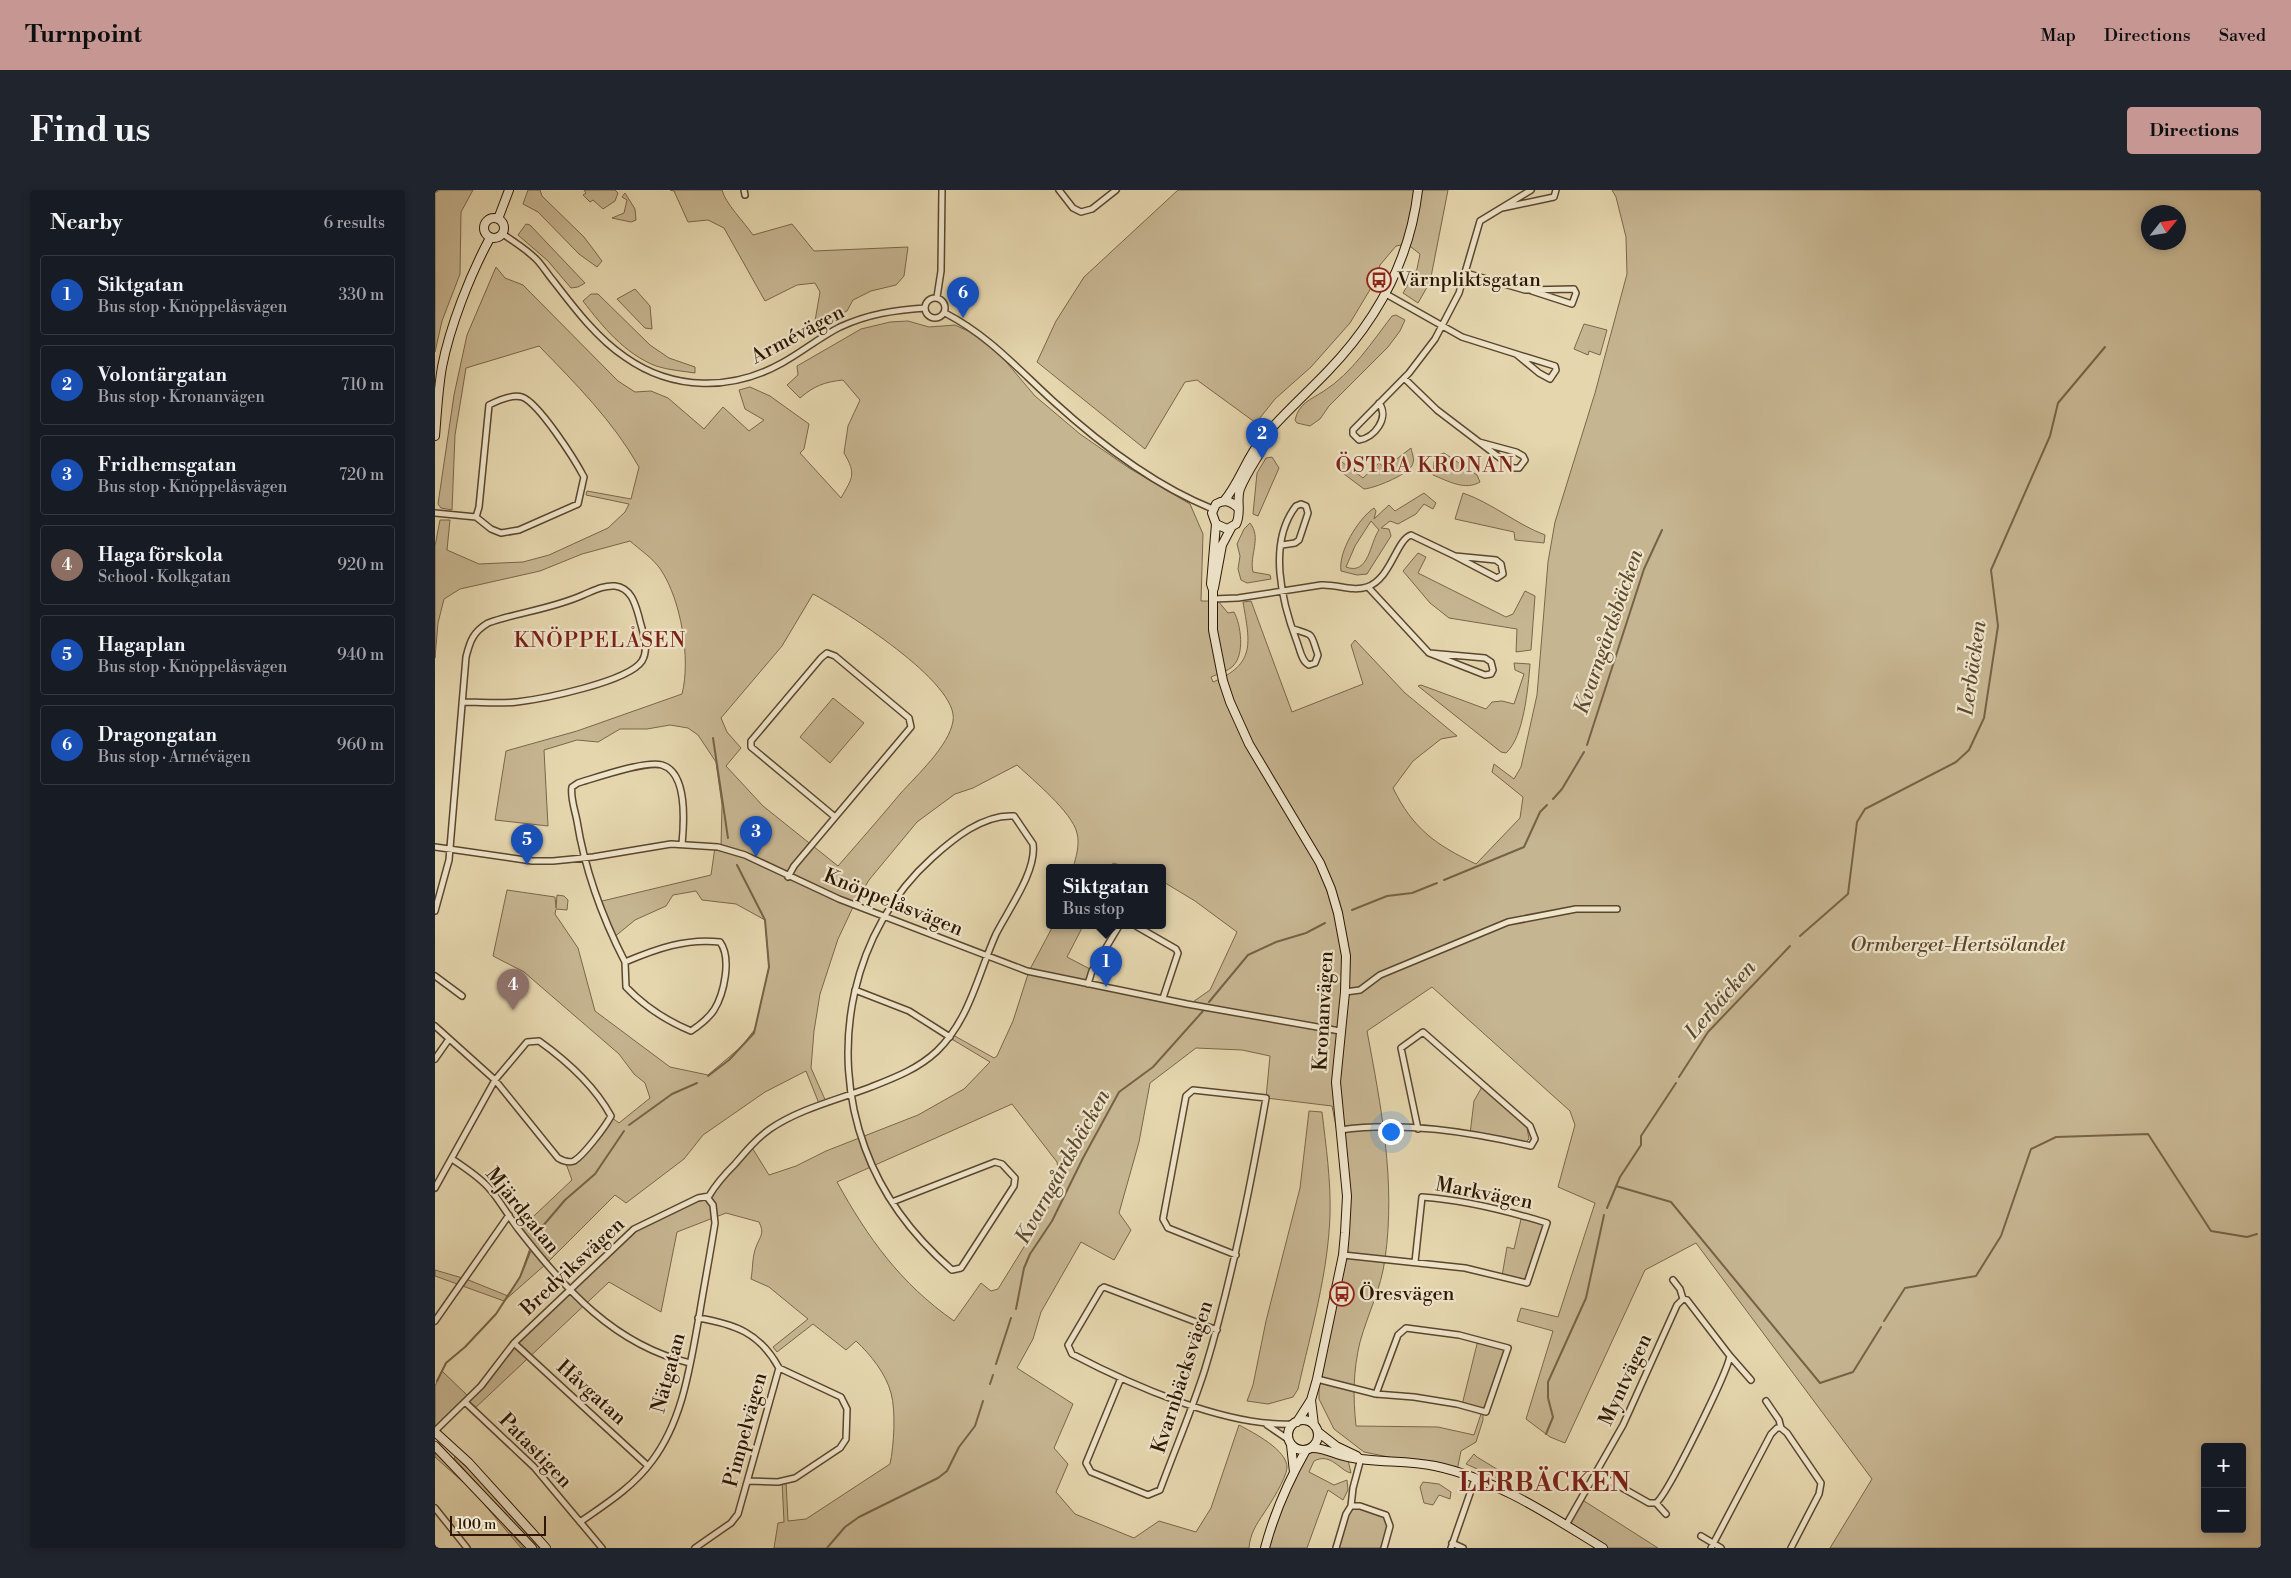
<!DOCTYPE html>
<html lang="en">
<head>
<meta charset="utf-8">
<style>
	:root { --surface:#171b24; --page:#20242c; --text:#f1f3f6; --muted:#9ea1a6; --line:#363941; --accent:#c59692 }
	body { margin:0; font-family:"Libre Bodoni",serif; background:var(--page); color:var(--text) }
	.controls { position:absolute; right:15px; bottom:15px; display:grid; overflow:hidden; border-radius:5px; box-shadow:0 2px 8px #0003 }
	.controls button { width:45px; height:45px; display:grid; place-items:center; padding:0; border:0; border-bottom:1px solid var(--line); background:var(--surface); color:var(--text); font:25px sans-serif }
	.compass { position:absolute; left:1706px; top:15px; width:45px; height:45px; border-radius:50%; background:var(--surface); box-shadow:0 2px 8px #0003; rotate:60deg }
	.scale { position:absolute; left:15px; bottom:12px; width:96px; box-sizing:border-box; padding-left:5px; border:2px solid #2d1602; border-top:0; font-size:14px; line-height:18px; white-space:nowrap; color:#2d1602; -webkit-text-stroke:4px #eee4ca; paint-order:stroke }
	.you { position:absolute; left:955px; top:941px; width:18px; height:18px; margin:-12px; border:4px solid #fff; border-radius:50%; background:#1a73e8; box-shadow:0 0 0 8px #1a73e833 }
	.badge { display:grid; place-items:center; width:32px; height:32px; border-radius:50%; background:var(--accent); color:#fff; font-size:16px; font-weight:700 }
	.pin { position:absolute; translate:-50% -41px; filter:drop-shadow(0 1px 2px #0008) }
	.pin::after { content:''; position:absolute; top:26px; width:18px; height:15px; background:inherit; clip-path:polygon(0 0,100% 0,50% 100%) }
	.popup { position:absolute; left:611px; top:674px; width:120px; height:65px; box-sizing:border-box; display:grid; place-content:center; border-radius:5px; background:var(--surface); filter:drop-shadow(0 1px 4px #0005); font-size:16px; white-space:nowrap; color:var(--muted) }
	.popup b { font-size:19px; color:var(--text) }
	.popup::after { content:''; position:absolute; left:50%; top:100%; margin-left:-10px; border:10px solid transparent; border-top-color:var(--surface) }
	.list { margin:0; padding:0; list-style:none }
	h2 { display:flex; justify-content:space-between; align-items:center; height:65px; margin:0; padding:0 20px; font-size:21px }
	h2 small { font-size:16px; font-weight:400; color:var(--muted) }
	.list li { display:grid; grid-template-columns:32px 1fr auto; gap:15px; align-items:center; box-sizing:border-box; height:80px; margin:0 10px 10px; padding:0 10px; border:1px solid var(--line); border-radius:5px }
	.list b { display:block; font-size:19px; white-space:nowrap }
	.list p { margin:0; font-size:16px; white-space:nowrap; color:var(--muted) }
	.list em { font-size:16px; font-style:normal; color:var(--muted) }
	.map { position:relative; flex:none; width:1826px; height:1358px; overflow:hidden; border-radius:5px }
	header { display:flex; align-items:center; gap:30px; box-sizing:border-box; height:70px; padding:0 25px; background:var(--accent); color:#111 }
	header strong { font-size:24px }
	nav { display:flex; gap:28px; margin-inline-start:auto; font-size:18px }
	.intro { display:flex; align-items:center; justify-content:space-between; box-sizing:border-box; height:120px; padding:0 30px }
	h1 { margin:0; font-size:35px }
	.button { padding:12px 22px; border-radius:5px; background:var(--accent); color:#111; font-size:18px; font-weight:700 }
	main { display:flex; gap:30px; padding:0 30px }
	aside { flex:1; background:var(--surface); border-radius:5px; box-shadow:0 2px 8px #0003 }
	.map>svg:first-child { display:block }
</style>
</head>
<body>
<header>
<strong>Turnpoint</strong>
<nav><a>Map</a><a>Directions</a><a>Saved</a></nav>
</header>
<div class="intro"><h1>Find us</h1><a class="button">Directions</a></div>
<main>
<aside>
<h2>Nearby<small>6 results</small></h2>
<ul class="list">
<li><span class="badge" style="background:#1a4fb4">1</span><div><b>Siktgatan</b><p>Bus stop · Knöppelåsvägen</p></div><em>330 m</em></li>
<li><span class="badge" style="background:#1a4fb4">2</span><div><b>Volontärgatan</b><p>Bus stop · Kronanvägen</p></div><em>710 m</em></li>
<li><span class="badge" style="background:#1a4fb4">3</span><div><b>Fridhemsgatan</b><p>Bus stop · Knöppelåsvägen</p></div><em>720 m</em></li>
<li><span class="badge" style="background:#8d6e63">4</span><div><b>Haga förskola</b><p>School · Kolkgatan</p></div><em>920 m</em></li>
<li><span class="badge" style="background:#1a4fb4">5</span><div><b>Hagaplan</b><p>Bus stop · Knöppelåsvägen</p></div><em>940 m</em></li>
<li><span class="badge" style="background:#1a4fb4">6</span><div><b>Dragongatan</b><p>Bus stop · Armévägen</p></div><em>960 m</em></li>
</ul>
</aside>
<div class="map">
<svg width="1826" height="1358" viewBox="0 0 1826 1358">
	<rect width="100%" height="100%" fill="#e5d6ae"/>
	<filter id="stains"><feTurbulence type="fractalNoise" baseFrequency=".004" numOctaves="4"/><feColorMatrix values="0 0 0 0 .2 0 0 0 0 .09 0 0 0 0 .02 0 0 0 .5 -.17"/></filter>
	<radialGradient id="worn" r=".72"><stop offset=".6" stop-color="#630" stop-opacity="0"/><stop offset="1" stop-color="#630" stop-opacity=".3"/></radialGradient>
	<path fill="#c6b591" stroke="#7a664a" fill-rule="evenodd" d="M5,0H38L26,22L25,84L7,131L0,162V3Z
		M93,0H105L107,6L149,47L167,71L162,77L144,64L103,22L88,14Z
		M149,0H180L183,3L180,11L168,19L158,10L155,12L148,5L151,3Z
		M235,0H287C290,13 309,32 318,45L357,34L379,61L473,57L469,86L461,95L436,101L418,110L412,121L389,132L380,131L385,102L380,93L362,95L330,111L289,38L273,30L253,32L239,1Z
		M743,0H1013L995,92L983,113L968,103L982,79L985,64L972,54L961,56L945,75L939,93L915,133L876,177L840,209L821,233L762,190L750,192L710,259L602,172L621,131L649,87Z
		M1177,0H1826V1358H1395L1437,1289L1261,1053L1210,1080L1130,1253L1115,1247L1091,1229L1118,1141L1082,1131L1086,1118L1123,1127L1160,1013L1123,997L1140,935L1135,921L997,797L932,841C946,916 961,992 950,1069C946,1099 933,1123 925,1152C918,1181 918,1207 921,1236L1003,1237L1039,1245L1048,1218L1044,1220L1027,1215L1043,1150L1072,1158L1053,1215L1048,1217V1230L1041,1252L1026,1261L1022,1281L929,1262L899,1239L884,1209V1179L907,1068L909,977L897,916L831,908L835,866L807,860L761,858L715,893L704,952L684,1023L696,1040L679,1070L646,1052L606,1122L598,1149L582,1178L638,1214L619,1258L633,1274L621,1302L640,1324L699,1348L724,1331L761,1342L776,1318L804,1235C817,1242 853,1260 852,1278C851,1289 835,1314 829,1323C821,1335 815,1344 814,1358H339L343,1333L349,1332L347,1291H351L353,1331L371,1329L455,1274C459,1256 461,1221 456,1203C451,1184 436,1165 421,1151L411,1160L378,1134L342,1162L338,1157L373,1129L334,1097L316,1089C318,1079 317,1067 321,1057C325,1046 330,1044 324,1032L291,1023L242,1042L226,1122L174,1092L38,1220L29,1212L0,1241V1196L7,1181L34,1207L79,1154L203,1037L263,1008L272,1007L316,956L334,985L361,976L391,961L483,925L529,899L555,872L515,848L518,845L559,868L562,866L578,831L594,781L618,736H648L632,767L655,779L652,793L755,814L775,800L802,742L760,711L727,691V678H696L678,673L676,678H638C641,667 645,655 642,643C637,622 598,590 582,575L538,598L520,604L482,632L434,690L419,715L403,749L385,804L379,841L376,878L392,914L385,916L371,881L330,902L268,945L249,969L191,1013L180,1005L111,1074L69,1111L0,1086V1080L31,1089L73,1106L85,1087L96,1055L84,1040L137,990L130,971L140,970L176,927L184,933L215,908L210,893L199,884L184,864L89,782L58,766L72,700L120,707L121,718L122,705L129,706L133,710L132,720L121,719L120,724L143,758L160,821L235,877L273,885L307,856L320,839L334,777L330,730L301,714L267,710L261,701L238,705L231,716L200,730L178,748L163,712L276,685L280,657H286L287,615L281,572L263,545L253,538L235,535L212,539H185L163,552L142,550L109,560L113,636L60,630L71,561L142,541L247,504C256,469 246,410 226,380C219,369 204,359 195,351L147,364L105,381L25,399L9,409L3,433L0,468V356L5,330H15L12,360L44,374L88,372L114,365L173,338L190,322L194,314L151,305L152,301L196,309L204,277C178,231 141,194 104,156L31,178L20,245L17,320L6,318L3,314L19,205L32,145L61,77L70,88L88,95L183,191L200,202L216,201L233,208L269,239L288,217L314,241L329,230L310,219L304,200L315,197L335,206L374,234L369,259L365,263L406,308C417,288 422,285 409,263L413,236L425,210L408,190C389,192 379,196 365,208L352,195L363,185L362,176L426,139L455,132L473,131L494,137L520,135L535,142L562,161L600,206L645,244L694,278L755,314L768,344L766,411H783L793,423L799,422C806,435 810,464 798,476C793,481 783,484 776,487L778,492C821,474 815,453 808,412L816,411L857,522L928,494L916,455L920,450L970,503L1022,546L1006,549L978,571L958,598C978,639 1001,655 1041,674L1085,628L1088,607L1057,582L1059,574L1079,589L1086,577L1102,505L1113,372L1120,332L1160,203L1192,84L1191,47L1181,7ZM1714,22H1744V52H1714ZM378,404C408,420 525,493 518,531C514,556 482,585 465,604C445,628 424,652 403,676L328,616L291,576L306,558L292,542L286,528L347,456ZM577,914L622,972L626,997L563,1099L556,1101L546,1093L519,1131C465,1093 433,1048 402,992ZM1770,1257H1807V1339H1770Z
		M190,3L200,19L201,30L196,32L177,28L189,23L192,10L187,7Z
		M91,34L95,35L150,93L143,97L136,98L113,71L83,45Z
		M200,99L215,116L217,139L210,138L182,109Z
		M156,104H163L215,155L234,168L260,177V183C247,181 233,180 221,176C190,164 167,136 148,111Z
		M961,125L970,130L965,141L953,157L894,216L885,229L875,236L862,233L860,230C864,213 875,210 889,201C917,183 937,152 957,126Z
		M1149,134L1172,140L1165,165L1154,161L1153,165L1139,159Z
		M976,258C977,264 981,271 976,277C969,286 940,298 929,299L901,278L907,272L928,288L944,273L950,278Z
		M1009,263L1042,285L1045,292C1030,301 1013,291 998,285L999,272L1003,265Z
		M837,267L844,278L823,326L818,324L822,283L831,268Z
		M989,303L1001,313L998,319L989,314L981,324L963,334L955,331L946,338L954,339L956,346L932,384L922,385L906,381C903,362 923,329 939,318L941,321L939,329L954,315L960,321ZM936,331L944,340C935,352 934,386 911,377L920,356Z
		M1028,303C1057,313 1081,334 1110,345L1109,353L1080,350L1079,342L1020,329Z
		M815,333C827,348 814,365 818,382L835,385L836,389L812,393L806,390L803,379L805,366L802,354L809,339Z
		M983,363L991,367L983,383L1071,427L1078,424L1090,401L1100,406L1096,460L1081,462L1082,439L1014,428L995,413L968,381Z
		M1079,473L1095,474C1093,498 1089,547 1071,563L1066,562L983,496L986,495L1051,519L1057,512L1067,511L1079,514L1089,484L1080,480Z
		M398,508L429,533L395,573L365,547Z
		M1048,895L1092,938L1094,949L1090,953L1035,944L1039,911Z
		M874,921L887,922C891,956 896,991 895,1025C893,1084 876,1141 863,1199L858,1207L833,1214L812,1211L818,1195L831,1131L865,998Z
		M1087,1025L1112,1032L1093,1093L1067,1086L1072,1057L1079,1059Z
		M0,1256L89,1358H86L38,1301L0,1267Z
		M881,1261L913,1270L916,1283C905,1281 896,1262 879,1271L874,1282L899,1295L912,1290L913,1300L908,1310L893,1300L872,1358H834C838,1342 863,1273 874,1264C876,1262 878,1262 881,1261Z
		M1039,1264L1042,1267L1075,1287L1069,1291L1031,1274Z
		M21,1266L106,1358H100L19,1268Z
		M988,1292L1004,1294L1016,1302L1015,1309L1004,1305L998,1315L989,1313L985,1297Z
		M1146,1309L1223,1358H1168L1131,1335Z
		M927,1316L954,1327L949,1358H901L909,1331L917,1317Z"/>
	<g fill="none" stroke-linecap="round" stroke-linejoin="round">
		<path stroke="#766246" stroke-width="2" d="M278,548L293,648
			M1152,555L1209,379L1227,340
			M1118,609L1127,599L1149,562
			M1009,690L1089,657L1105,622L1112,615
			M917,720L952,706L977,703L1002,693
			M1365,746L1413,704L1422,632L1430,619L1521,572L1534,560L1549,528L1563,436L1556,380L1615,246L1623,213L1670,157
			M774,812L813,765L841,752L871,743L890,733
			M273,886L294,870L319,843L334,777L330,730L302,675
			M1244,887L1273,842L1355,756
			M194,935L237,904L262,893
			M1181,996L1236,1012L1385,1193L1418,1182L1446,1137
			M1172,1018L1185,987L1206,955V946L1241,893
			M101,1044L130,1010L160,984L189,941
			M581,1119L589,1078L595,1064L617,1031L648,968L684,902L718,877L768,821
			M1449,1131L1470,1098L1541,1086L1566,1046L1596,959L1621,947L1713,944L1776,1041L1812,1047L1822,1044
			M561,1174L576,1128
			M2,1191L11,1173L30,1157L61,1124L85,1087L95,1062
			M555,1194L558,1185
			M1111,1244L1118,1227L1113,1208V1192L1151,1108L1169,1025
			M392,1358L410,1337L424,1327L503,1288L512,1281L524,1257L540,1236L548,1211"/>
		<g stroke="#5b462d" stroke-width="8">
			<path id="street" d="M309,0L310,5
				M624,0L638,18L646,22L657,19L681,0
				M1067,18L1119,7L1121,0
				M68,44C79,52 91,59 101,69C108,76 113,85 120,93C140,119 162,148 190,167C238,201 297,201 347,173C367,162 385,147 405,137C433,124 460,120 490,118
				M1031,83L1090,100L1139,99L1141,103L1137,114L1097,101
				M951,104L1027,147L1081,164L1104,183L1115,189L1121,180L1120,176L1081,164
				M502,107L506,81L507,0
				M490 118a10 10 0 1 1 20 0a10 10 0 1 1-20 0Z
				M510,123C553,145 583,179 618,211C664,253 720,296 778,319
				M969,188L1002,220L1044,252L1081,262L1088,266L1090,270L1084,278H1078L1044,252
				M944,213C955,228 939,248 924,250L918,244V240L974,183L1000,149L1024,103L1045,31L1096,0
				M0,323L41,327L56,339L66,343L84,340L143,314L149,287C140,270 104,213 87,207C78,204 62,211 54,215L44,317L41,327
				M847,355L860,353L864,350L873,323L871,316L866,314L861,316C832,353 847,413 862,452C865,460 867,472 874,475L880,473L883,465C875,442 880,446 858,439
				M933,397L994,463L1050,468L1056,472L1058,480L1056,484L1050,485L994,463
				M778,409L803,408L886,395C902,394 916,402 932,397C956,389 961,350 976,345L1020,366L1061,370L1066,374L1068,384L1062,388L1020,366
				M0,657L97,671H118L158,667L236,654L283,657L310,665L404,709L592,781L752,814L905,841
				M353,687L359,676L476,537L474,528L400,466L392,463L386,468L316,551V557L400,627
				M0,721L14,670L31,467C35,451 38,442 53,433C84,422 117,419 148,405C158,401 168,395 180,396C196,398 200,413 204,427C207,441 215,457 207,471C193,492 107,509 82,512C64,514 46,512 28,512
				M701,736L741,759L743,763L728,808
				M190,772L191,797C209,816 232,831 256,841C265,835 273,829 279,820C289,804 297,768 285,752C251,748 221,759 190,772C167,727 150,681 142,631C140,620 135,607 137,597L143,593C160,588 211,570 227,575C253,583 249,633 247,654
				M0,786L27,806
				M653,794L657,781L684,736
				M420,800L474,821L515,847
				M910,802L925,800L945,785L1073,732L1141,719H1182
				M0,836L60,890L123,968C128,971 133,973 139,971C149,965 170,937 176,926C159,895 132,871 104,851L92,852L60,890L0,998
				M0,869L14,849
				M905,940C968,931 1035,942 1096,956L1100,949L1095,936L988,842L966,858L983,939
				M17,969C29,977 43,986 53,997C65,1010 73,1026 84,1040C130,1099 179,1155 255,1173
				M908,1065L1030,1078L1092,1093L1112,1033C1070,1020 1030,1010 987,1007L980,1072
				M1238,1090L1245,1099L1248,1109
				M0,1131L74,1025
				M782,1140L669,1097L666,1099L633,1155L637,1164C696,1195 791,1237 858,1234
				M79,1153L213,1276
				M1295,1166L1316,1190
				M686,1188L651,1273L656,1282L713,1305L725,1300C740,1259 757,1220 770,1179C797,1090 815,1000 831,908L758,900L751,906L728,1029L733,1038L801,1065
				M882,1189L941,1204L979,1207L1022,1214L1051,1222L1073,1158L1024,1145L971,1138L963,1145L941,1204
				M1331,1211L1344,1230L1346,1238
				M30,1212L99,1277L167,1358
				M832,1235L854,1250
				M0,1241L46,1196L79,1153L199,1039L263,1008L274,1006C281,994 290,984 300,974C311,961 321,949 335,939C364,919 402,910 436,897C459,888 483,879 502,861C535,829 543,784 561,744C573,720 602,681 598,654L579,626C548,624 518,649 497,668C417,740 393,858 430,958C447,1005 479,1047 517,1080L526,1078L579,996L580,988L567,974L560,972L457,1012
				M313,1291L343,1292L360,1288L405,1258L411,1249L412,1219L406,1207L344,1178
				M1221,1313L1231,1324
				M916,1316H925L951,1325L955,1336L949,1358
				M0,1318L32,1358
				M145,1332C171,1314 198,1297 217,1271C248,1230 255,1176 264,1127C269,1096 275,1065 280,1033L278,1015L272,1007
				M1131,1335L1188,1235L1242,1115L1248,1109L1252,1110L1295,1166C1292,1183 1233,1304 1221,1313H1214L1161,1283
				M1266,1346L1286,1358
				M1017,1353L1028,1358
				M260,1358L296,1333L303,1324L344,1178C325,1143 300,1134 263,1128
				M901,1358L911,1324L916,1316L918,1298L926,1268
				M1016,1358L1040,1289
				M1276,1358L1336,1244L1342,1238H1346L1352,1243L1386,1293L1384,1304L1356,1358"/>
		</g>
		<g stroke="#2d1602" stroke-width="10">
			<path id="secondary" d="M49 38a10 10 0 1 1 20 0a10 10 0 1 1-20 0Z
				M63,29L74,0
				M0,246C2,223 3,200 7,177C15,136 35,85 55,48
				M789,311C805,292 811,268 827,249C847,225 871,204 893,181C941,131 975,70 983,0
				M803,318C796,311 790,309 781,314L777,323L781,334L792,339L801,334C807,323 801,311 805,299C813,279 827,263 835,243
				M781,334L776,394L778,400V440L788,491L795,512L814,554L885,673L896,699L903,723L911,766L910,802L901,892L912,1006L910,1043L908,1065L882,1189L876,1210L862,1232
				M779,398L787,355L796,338
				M876,1210L879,1235
				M853 1245a15 15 0 1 1 30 0a15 15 0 1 1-30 0Z
				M0,1242L34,1273L111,1358
				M883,1242L901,1256L922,1266
				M856,1255L859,1282
				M0,1256L97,1358
				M876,1258C889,1257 900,1265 913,1267C941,1273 971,1270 1000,1276C1061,1289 1116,1326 1168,1358
				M830,1358C839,1324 854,1290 871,1260"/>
		</g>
		<use href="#street" stroke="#eee4ca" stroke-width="5"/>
		<use href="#secondary" stroke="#eee4ca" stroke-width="8"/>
	</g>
	<defs>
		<g id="bus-ring" transform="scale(1.25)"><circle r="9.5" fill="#eee4ca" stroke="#8f2418" stroke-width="1.5"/><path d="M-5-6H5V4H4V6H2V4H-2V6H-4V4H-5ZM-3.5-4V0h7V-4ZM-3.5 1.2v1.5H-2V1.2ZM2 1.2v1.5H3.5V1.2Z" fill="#8f2418"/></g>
	</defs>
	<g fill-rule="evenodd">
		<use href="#bus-ring" x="944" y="90"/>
		<use href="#bus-ring" x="907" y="1104"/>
	</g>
	<g text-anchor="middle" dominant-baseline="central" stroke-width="4.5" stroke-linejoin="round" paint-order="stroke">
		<g font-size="20" fill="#2d1602" stroke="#eee4ca" text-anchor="start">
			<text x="962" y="90">Värnpliktsgatan</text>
			<text x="924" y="1104">Öresvägen</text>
		</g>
		<g font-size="20" fill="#2d1602" stroke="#eee4ca">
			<text transform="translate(363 145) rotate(-28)">Armévägen</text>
			<text transform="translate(458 713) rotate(22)">Knöppelåsvägen</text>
			<text transform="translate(889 821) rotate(-87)">Kronanvägen</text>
			<text transform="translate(1049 1004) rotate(11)">Markvägen</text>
			<text transform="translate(87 1021) rotate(51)">Mjärdgatan</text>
			<text transform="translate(138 1077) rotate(-43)">Bredviksvägen</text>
			<text transform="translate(234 1183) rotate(-75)">Nätgatan</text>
			<text transform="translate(748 1187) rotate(-72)">Kvarnbäcksvägen</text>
			<text transform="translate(1191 1190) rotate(-65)">Myntvägen</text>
			<text transform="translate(156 1203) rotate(42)">Håvgatan</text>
			<text transform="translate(311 1240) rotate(-75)">Pimpelvägen</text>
			<text transform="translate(100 1261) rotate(46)">Patastigen</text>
		</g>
		<g font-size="20" font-style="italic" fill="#5b462d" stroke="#eee4ca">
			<text x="1523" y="755">Ormberget-Hertsölandet</text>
		</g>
		<g font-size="21" letter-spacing="1" fill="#7a1f14" stroke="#eee4ca">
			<text x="990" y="276">ÖSTRA KRONAN</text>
			<text x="165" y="451">KNÖPPELÅSEN</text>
		</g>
		<g font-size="21" font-style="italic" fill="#5d4930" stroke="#eee4ca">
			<text transform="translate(1174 442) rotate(-71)">Kvarngårdsbäcken</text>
			<text transform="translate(1538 478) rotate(-82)">Lerbäcken</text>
			<text transform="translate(1286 810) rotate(-49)">Lerbäcken</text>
			<text transform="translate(628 977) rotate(-61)">Kvarngårdsbäcken</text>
		</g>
		<g font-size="25" font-weight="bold" letter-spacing="1" fill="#7a1f14" stroke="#eee4ca">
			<text x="1110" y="1293">LERBÄCKEN</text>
		</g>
	</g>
	<rect width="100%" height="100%" filter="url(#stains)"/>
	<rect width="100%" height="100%" fill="url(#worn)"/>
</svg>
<div class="controls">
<button>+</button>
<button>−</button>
</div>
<svg class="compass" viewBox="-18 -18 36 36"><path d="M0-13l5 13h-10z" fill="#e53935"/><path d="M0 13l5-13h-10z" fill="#9ea1a6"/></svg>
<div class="scale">100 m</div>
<div class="you"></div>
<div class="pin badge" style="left:671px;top:797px;background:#1a4fb4">1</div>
<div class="popup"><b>Siktgatan</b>Bus stop</div>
<div class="pin badge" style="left:827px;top:269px;background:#1a4fb4">2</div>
<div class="pin badge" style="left:321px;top:667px;background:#1a4fb4">3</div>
<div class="pin badge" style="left:78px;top:820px;background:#8d6e63">4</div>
<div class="pin badge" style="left:92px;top:675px;background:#1a4fb4">5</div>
<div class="pin badge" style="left:528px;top:128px;background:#1a4fb4">6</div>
</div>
</main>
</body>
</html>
